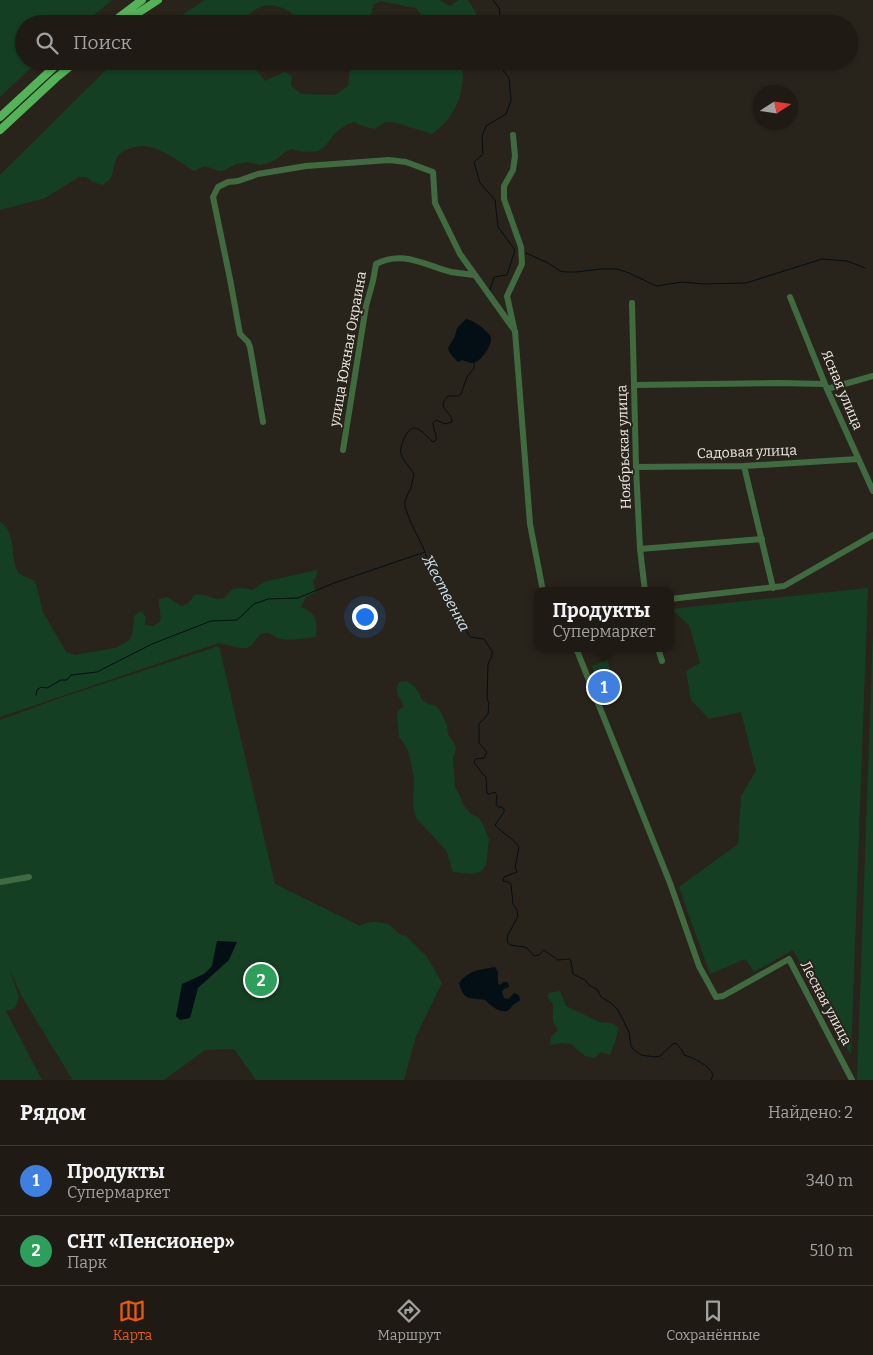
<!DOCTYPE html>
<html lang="ru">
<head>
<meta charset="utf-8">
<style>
	:root { --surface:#1f1b14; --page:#2c2822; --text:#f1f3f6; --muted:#a1a1a0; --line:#3c3934; --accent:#ea580c }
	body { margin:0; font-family:Bitter,serif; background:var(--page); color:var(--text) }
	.compass { position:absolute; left:753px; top:85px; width:45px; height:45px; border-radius:50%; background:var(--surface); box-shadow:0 1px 4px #0004; rotate:78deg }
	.you { position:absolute; left:364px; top:616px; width:18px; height:18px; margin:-12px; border:4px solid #fff; border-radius:50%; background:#1a73e8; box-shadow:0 0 0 8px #1a73e833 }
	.badge { display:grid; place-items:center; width:32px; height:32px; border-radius:50%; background:var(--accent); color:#fff; font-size:16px; font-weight:700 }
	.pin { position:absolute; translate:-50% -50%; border:2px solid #fff; box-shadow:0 1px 5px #0006 }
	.popup { position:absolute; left:534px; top:587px; width:140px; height:65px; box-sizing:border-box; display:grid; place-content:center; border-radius:10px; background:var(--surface); filter:drop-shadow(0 1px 4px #0005); font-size:16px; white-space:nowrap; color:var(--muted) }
	.popup b { font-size:19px; color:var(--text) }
	.popup::after { content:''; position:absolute; left:50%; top:100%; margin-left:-10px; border:10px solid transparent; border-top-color:var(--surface) }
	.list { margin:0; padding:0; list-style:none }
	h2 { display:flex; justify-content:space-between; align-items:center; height:65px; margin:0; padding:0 20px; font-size:21px }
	h2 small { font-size:16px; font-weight:400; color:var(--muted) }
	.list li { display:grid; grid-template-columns:32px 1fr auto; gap:15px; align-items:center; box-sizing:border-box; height:70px; padding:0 20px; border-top:1px solid var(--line) }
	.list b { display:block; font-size:19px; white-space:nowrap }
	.list p { margin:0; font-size:16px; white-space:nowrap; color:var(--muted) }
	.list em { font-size:16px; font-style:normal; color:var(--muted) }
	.icon { flex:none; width:28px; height:28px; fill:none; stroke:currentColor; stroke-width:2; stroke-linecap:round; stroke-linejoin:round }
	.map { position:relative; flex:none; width:873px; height:1080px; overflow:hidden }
	.search { position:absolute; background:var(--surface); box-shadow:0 1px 4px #0004; left:15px; right:15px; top:15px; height:55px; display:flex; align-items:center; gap:12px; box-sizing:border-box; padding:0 18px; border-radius:28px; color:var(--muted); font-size:19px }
	.sheet { height:205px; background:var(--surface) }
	nav { display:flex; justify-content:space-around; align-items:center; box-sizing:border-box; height:70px; border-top:1px solid var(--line); background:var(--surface); font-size:14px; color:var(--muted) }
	nav a { display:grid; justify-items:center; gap:2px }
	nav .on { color:var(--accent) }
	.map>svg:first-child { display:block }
</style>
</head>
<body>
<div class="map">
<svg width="873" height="1080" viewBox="0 0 873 1080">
	<rect width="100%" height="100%" fill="#29241b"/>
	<path fill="#153f23" d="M0,0H112L83,24H24V61H38L0,97Z
		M205,0H439L450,6L459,0H468L475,11L478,24H445L437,19H427L422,16L416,8L380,1L373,5L371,15L384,24H303C292,11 275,0 258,8C251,11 245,18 240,24H168Z
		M115,61H241L256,70L265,81L285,72L292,76L291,86L301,94L335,95L348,86L350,69L342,61H461C467,90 456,117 432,134L393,122H386L374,129L363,126L354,122L348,124L337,131L325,146L318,151L304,152L292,149L285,152L278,158L269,163L260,165L248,162L236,164L225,170L219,171L205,166L194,171C182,163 157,145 142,146C139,146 134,147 131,148C125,150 119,153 116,159C111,171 116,178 102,185L93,182L86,177H79L45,198L0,210V175Z
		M0,522C19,534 8,562 20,574C24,577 31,579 35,581L43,612L66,652L75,655L115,648L130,640C134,632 133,624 134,616L141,611L146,617L145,625L153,626L160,622C162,613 158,607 159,599L167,597L182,606C188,604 191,601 194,595C207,593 210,599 219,599C226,599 227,594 232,590C239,586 246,589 253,590L264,582L317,570L316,577L313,581L316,592L306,597L301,607C317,613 317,620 316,637C306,638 290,641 281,639C275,638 272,633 266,633C254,634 256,647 245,648C238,649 226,644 219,643L0,717Z
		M868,588L851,1055L793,950L754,972L745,959L710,974L679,887L738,844L741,796L756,771L741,712L709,719L691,700L686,671L700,663L689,625L671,609Z
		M873,631V1080H857V1079Z
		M219,646L275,884L360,926C369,920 385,921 393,928C396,931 399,934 403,936L405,935L427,957L442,983L416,1036L404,1080H256L234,1049L205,1050L164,1080H64L72,1079L21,995L9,968L19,997L15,1008L6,1011L42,1080H0V720L60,698Z
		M607,660L612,675L597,681L592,666Z
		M407,681L416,688L422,700L428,704L436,706L440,711L447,725L448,734L451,739L454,742L456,749L453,757L455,787L459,794L464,806L471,814L479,818L483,825L489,839L486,865L480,872L472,874L453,872L446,850L416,818L413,806L414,778L411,763L408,750L399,737L397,716L398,711L403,707C402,696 393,695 399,682Z
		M560,991L566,1006L599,1022L612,1023L618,1027L616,1039L610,1055L601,1052L595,1058L585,1056L571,1044L561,1043L550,1045L551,1037L558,1030L553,1022V1004L547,996L549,993Z"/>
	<path fill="#030e15" d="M466,319C472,319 490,332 491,338C492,345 481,362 473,363C470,363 466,361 462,360L458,362C454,358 449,353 448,348L455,336L457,328Z
		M217,941L237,942L229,960L198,988L190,1018L180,1020L176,1016L182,984L204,974L212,966Z
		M495,967L498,972V984L501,985L503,982H506L508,983L509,987L504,989L502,992L504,998L509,999L514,993L519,995L520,1000C518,1002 516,1003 513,1005C510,1008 511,1009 507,1011C499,1013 490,1005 485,1000C470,997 464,1002 459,983C469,970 479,970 495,967Z"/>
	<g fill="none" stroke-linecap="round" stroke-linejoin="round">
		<path stroke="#030e15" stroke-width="1" d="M493,0L499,8L501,24
			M526,253L548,263L560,271L566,272H576L601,269H617L629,273L656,286L682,282L704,284L746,283L822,259L847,261L865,268
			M490,290L494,277L507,275L515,250L498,227L495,200L480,183L474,162L483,154L482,136L486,126L506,114L511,101L509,78L500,66L501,61
			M474,362V368L467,377L461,394L458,396H448C435,409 452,410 452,422L445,424L436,420L433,423C433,429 437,434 436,440L433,442C428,438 424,432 418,429C408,423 399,447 401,454C404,463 410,467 414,474L411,487L405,501V507L411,523L423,547L428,562L433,568L445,595L467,632L470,637L484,639L492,651V656L488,664L487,699L489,703L488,714L479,724V743L487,752L484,758L475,759L474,763C479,767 481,774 486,777L487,793L489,794L495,792L497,796L496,804L498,807H501L504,809V812L495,825C503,834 512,837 519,847L515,868L517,872L504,877L503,881L508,882L511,884L513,904L517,910L518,916L508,935L507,941L510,945L525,947L528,949L534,956L539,955L544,950L558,960L569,959L571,961L573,974L585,980L590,986L597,989L601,997L611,1003L618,1010L629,1032L631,1046L634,1050L641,1055L655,1057L660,1056L673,1044L676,1043L682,1050L684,1055C694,1058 709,1065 713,1075L711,1080
			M36,695L37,690L41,687L47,688L61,680H67L71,675L97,672L152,644L211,621L237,620L254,604L268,599L298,598L334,583L425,552"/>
		<path stroke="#406b41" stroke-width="6" d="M513,135L515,156L513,170L504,186V199L521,247L522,264L507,296L514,328
			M790,297L827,389L873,491
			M632,303L636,467L640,549L645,591
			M634,385L778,383L825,384
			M827,389L873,376
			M263,422L250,347L248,342L240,334L230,279L213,197L218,187L228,182L238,181L258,174L306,166L389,160L406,162L433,172L435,203L460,254L515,331L530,524L542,586L544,591
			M343,450L366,306L373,281L376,264C403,250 424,265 451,272C458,273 466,274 474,275
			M744,466L773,588
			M636,467L744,466L858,459
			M640,549L762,539
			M670,599L784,586L873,535
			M576,648L670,883L699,966L716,997L723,996L789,959L852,1080
			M658,648L662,661
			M0,882L29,877"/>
		<path stroke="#54b258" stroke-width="8" d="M110,24L142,0
			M124,24L135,15L158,0
			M0,117L52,69L61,61
			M0,130L56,78L77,61"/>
	</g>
	<g text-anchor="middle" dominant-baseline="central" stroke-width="4" stroke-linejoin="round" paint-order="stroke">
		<g font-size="14" fill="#ebe7e1" stroke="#29241b">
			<text transform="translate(348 349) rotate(-80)">улица Южная Окраина</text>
			<text transform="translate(842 390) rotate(67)">Ясная улица</text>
			<text transform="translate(624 447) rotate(-92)">Ноябрьская улица</text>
			<text transform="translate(747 452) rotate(-2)">Садовая улица</text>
			<text transform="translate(826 1003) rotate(62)">Лесная улица</text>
		</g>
		<g font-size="15" font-style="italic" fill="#d1e7f5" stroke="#29241b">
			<text transform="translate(446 593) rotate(62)">Жественка</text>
		</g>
	</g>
</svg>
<svg class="compass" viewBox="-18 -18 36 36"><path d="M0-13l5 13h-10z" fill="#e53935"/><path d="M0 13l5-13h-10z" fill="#a1a1a0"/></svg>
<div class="you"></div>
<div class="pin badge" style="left:604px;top:687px;background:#3f7fe0">1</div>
<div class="popup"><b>Продукты</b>Супермаркет</div>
<div class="pin badge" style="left:261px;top:980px;background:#2e9e5b">2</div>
<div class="search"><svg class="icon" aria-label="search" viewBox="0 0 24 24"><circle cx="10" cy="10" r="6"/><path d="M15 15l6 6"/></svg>Поиск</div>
</div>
<section class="sheet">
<h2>Рядом<small>Найдено: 2</small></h2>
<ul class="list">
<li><span class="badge" style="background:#3f7fe0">1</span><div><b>Продукты</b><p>Супермаркет</p></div><em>340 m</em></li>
<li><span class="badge" style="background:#2e9e5b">2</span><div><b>СНТ «Пенсионер»</b><p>Парк</p></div><em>510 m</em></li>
</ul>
</section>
<nav>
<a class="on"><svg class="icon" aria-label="map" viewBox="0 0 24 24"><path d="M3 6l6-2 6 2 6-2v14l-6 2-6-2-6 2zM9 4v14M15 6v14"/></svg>Карта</a>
<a><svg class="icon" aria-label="directions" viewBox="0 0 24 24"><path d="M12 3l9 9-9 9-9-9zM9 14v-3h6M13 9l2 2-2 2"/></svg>Маршрут</a>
<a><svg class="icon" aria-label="saved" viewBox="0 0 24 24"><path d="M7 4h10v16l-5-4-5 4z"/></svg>Сохранённые</a>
</nav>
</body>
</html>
